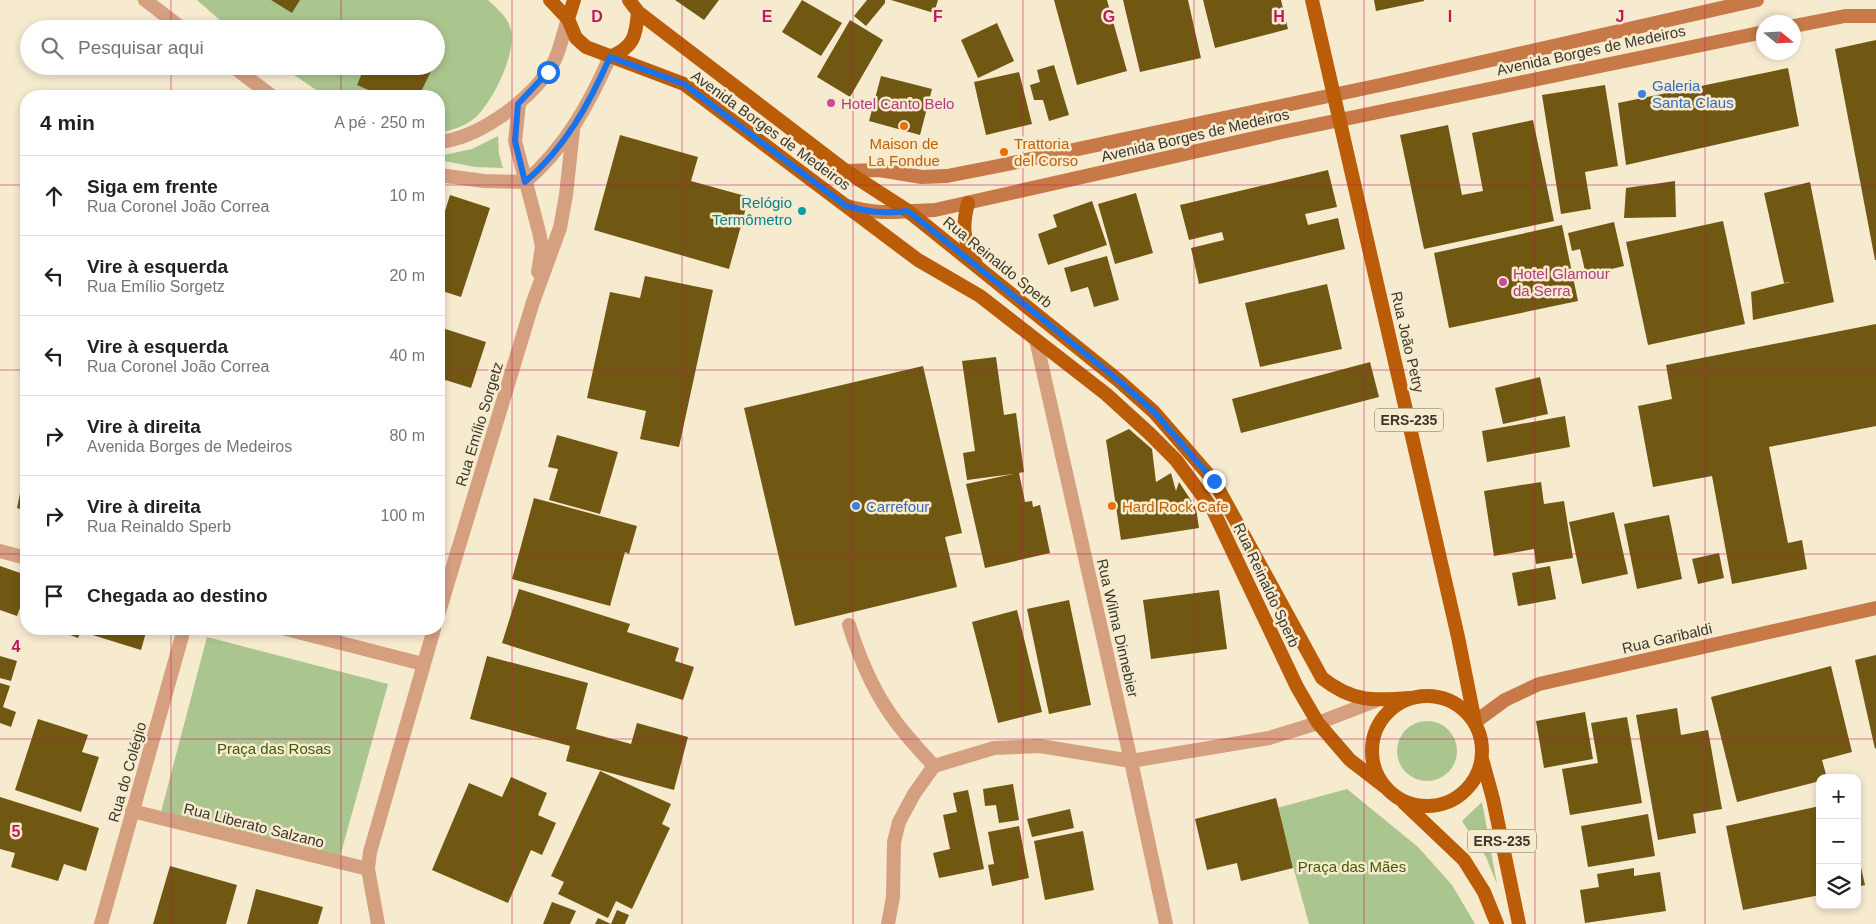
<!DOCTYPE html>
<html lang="pt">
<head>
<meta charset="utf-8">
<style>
	:root { --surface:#fff; --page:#f6f6f6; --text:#202124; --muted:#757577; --line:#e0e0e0 }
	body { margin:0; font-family:Arial,sans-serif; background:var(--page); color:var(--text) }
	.controls { position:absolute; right:15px; bottom:15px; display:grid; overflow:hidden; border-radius:10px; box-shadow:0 2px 8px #0003 }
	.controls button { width:45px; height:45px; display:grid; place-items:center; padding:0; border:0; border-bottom:1px solid var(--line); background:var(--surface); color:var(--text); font:25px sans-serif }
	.compass { position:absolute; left:1756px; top:15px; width:45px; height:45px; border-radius:50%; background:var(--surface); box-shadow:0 2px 8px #0003; rotate:108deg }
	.stop { position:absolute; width:15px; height:15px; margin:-11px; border:4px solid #1a73e8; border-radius:50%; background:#fff }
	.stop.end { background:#1a73e8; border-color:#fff; box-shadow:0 1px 5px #0008 }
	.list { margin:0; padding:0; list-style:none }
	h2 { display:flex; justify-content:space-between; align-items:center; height:65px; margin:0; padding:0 20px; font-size:21px }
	h2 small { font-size:16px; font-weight:400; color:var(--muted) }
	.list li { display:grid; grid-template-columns:32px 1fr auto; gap:15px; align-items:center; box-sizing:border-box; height:80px; padding:0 20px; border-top:1px solid var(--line) }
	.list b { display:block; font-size:19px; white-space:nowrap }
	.list p { margin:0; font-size:16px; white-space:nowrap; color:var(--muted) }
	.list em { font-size:16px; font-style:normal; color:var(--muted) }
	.icon { flex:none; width:28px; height:28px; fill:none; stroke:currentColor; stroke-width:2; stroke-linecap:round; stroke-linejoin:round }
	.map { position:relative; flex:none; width:1876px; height:924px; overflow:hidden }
	.search { position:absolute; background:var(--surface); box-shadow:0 2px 8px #0003; left:20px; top:20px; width:425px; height:55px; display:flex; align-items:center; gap:12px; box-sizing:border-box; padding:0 18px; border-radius:28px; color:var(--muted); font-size:19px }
	.panel { position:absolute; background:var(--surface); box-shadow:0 2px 8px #0003; left:20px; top:90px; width:425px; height:545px; border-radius:20px }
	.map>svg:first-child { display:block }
</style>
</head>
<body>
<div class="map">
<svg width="1876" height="924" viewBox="0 0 1876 924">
	<rect width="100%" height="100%" fill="#f6eacf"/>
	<path fill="#abc58e" d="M197,0H488C496,8 507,16 510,27C518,51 494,99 477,116C468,125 451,131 439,133V96H325L281,66H436V29H230Z
		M498,136L499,154L503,168L475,167L439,160V156L472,149Z
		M207,637L388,684L339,860L161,812Z
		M1397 751a30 30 0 1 1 60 0a30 30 0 1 1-60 0Z
		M1347,789L1418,847L1452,885L1475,924H1309L1277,808Z
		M1482,802L1497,884L1486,857L1462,821Z"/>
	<path fill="#715812" d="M271,0H300L292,13Z
		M675,0H719L704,20Z
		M802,0L842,23L821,56L782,32Z
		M867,0H885V3L866,26L854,16Z
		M891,0H938L934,13Z
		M1054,0H1107L1127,71L1077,85Z
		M1123,0H1188L1201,58L1140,72Z
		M1203,0H1281L1288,29L1215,48Z
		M1374,0H1424V1L1376,11Z
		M850,20L883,40L850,97L817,77Z
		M997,23L1014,61L978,78L961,40Z
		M1876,40V260H1875L1835,49Z
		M1054,65L1069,115L1049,121L1043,100H1034L1030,85L1040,82L1037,70Z
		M365,66H425L432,69L419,96H382L357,85Z
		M1788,68L1799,126L1626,165L1618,103Z
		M1019,72L1032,124L986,135L974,82Z
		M881,76L932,89L920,135L869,121Z
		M1605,85L1618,166L1585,172L1591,209L1561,214L1542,95Z
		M1533,120L1554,221L1424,249L1400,135L1448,125L1462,195L1483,191L1472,133Z
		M620,135L698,157L691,181L749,197L729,269L594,230Z
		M1328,170L1337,207L1305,214L1308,225L1338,218L1345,249L1199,284L1191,248L1224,240L1222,232L1189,240L1180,205Z
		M1675,181L1676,217L1624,218L1626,188Z
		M1810,182L1834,302L1753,320L1751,292L1790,282L1784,283L1764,193Z
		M1136,193L1153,253L1115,264L1098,204Z
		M450,195L490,208L461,297L439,290V230Z
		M1092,201L1107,245L1048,265L1038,234L1057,227L1053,215Z
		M1723,221L1745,324L1648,345L1626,242Z
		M1614,222L1624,266L1586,275L1580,249L1572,251L1568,233Z
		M1562,225L1578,301L1449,328L1434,253Z
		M1107,256L1119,300L1094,307L1088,287L1071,292L1064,268Z
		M645,276L713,290L679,447L640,439L646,411L587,398L610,292L640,298Z
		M1327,284L1342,349L1260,367L1245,303Z
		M1876,324V426L1769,447L1788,543L1802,540L1807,569L1732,584L1712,476L1653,487L1638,406L1672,399L1666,365Z
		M439,327L486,342L471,388L439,378Z
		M996,357L1004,415L1016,413L1024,472L1019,473L1025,502L1032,501L1033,507L1040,505L1050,553L985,568L966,484L1013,474L967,480L963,453L975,451L962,361Z
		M1370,362L1379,397L1241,433L1232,399Z
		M923,366L962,533L945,537L957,587L795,626L744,408Z
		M1540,377L1548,414L1503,424L1495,388Z
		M1565,416L1570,447L1487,462L1482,431Z
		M1129,429L1152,449L1156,482L1171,473L1176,491L1179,482L1196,508L1199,528L1121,540L1106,440Z
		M557,435L618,452L600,514L549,500L558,469L548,467Z
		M25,469L26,470V511L17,508Z
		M1541,482L1544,504L1564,501L1573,558L1536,564L1534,549L1494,556L1484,491Z
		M534,498L637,526L629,554L625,552L610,606L512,579Z
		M1614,512L1628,574L1582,584L1569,522Z
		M1669,515L1682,579L1637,589L1624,524Z
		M1719,553L1724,578L1698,584L1692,559Z
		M0,566L26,575V592L17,616L0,610Z
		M1550,566L1556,599L1518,606L1512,573Z
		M519,589L630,624L627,632L679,648L675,661L694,667L683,700L502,643Z
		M1219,590L1227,649L1151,659L1143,600Z
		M1069,600L1091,705L1049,714L1027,609Z
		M1017,610L1042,712L998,723L972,622Z
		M54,629H82L78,638Z
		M88,629H147L141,650L86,633Z
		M1876,655V748L1875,749L1855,660Z
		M0,656L17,661L11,681L0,678Z
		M487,656L588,683L576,729L631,744L637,723L688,737L674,790L566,761L570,746L470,719Z
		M1831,666L1852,752L1822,760L1827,778H1820V781L1737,802L1711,697Z
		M0,683L10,686L3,707L16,712L11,727L0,723Z
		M1677,708L1681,735L1708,730L1722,809L1693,814L1696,833L1658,840L1636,715Z
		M1585,712L1593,759L1544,768L1536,721Z
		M1627,717L1642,803L1570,815L1562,769L1598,763L1591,723Z
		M38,719L88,735L82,752L99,757L81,812L15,790Z
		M600,771L671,804L662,824L670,828L632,909L616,901L608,918L558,894L564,882L551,876Z
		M511,777L547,793L538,815L556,823L542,855L531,850L508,903L432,870L469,783L502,797Z
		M1013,784L1019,820L999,823L996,805L985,806L983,789Z
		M968,790L984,869L939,878L933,853L950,849L943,815L957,812L953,793Z
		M0,797L99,828L86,871L64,864L58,881L11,867L15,853L0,849Z
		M1276,798L1293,868L1241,881L1237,863L1207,870L1195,819Z
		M1820,806V895L1743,910L1726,826Z
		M1070,809L1074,828L1032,837L1027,819Z
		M1648,814L1655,856L1588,867L1581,826Z
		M1019,826L1029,878L992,886L988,865L994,864L988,832Z
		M1083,831L1094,890L1045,900L1034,841Z
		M1857,850L1865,885L1857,887Z
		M170,866L237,885L226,924H153Z
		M1634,868V876L1660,872L1666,911L1585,923L1580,890L1599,887L1597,874Z
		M256,889L323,907L318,924H247Z
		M552,902L576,911L570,924H543Z
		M617,910L629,915L625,924H595L598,918L611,924Z"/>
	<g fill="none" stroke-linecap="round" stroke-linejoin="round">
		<path stroke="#d5a080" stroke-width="14" d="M849,625C860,660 874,693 896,722C908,738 921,752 934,766"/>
		<path stroke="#d5a080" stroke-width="14" d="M519,104L515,141L539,232L542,247L538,272
			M1036,340L1131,761L1166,924
			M0,551L26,558
			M439,612L533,302L560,228L566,195L573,130
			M286,629L423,664
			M132,811L368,869
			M101,924L184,629
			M378,924L368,869L370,852L434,629
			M888,924L893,897L894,842L899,822L914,794L934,766L994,748L1040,746L1131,761L1269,738L1318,723L1375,701"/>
		<path stroke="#d5a080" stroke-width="14" d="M145,0L183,29
			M232,66L272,96
			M439,142C478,138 524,104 547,73C559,58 562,36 568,19
			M439,175L484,181L525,182C565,148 589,104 610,57"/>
		<path stroke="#c77a48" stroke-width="14" d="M1794,26L1845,16H1876
			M846,171L879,170L922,177L947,176L998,166L1385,84L1757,0
			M847,206C879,216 902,211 935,210L1282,132L1764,32
			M1475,722L1505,700L1539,684L1876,608"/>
		<path stroke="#bb5c08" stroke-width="14" d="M550,0L568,19L576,38L586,47L684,84L918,260L980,296L1106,394L1150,434L1176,460L1213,510L1297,687L1318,723L1350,760L1385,787
			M629,0L638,12L668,35L846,171L908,211L1118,380L1154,412L1214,481L1322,678C1352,702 1374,701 1410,698
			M1312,0L1458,637L1475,722
			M568,19L574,0
			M610,57C634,47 636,36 638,12
			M968,203C961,230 964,239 976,264
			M1372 751a55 55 0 1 1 110 0a55 55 0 1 1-110 0Z
			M1482,759L1493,799L1519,924
			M1404,803L1464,860L1484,892L1497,924"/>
	</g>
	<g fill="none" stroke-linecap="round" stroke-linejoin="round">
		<path stroke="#1a73e8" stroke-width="6" d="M548,72L518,104L515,141L525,182C565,148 589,104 610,57L684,84L846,206C868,212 885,214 908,211L1118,380L1154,412L1214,481"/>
	</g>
	<path fill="none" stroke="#c2185b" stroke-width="1" stroke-opacity="0.55" d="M171,0V29M341,0V29M512,0V924M682,0V924M853,0V924M1023,0V924M1194,0V924M1364,0V924M1535,0V924M1705,0V924M171,66V96M341,66V96M0,185H26M439,185H1876M0,370H26M439,370H1876M0,554H26M439,554H1876M171,629V924M341,629V924M0,739H1876"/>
	<g fill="#3f7fe0" stroke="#f6eacf" stroke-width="2">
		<circle cx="1642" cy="94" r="5"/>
		<circle cx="856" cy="506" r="5"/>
	</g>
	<g fill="#d1479c" stroke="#f6eacf" stroke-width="2">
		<circle cx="831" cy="103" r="5"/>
		<circle cx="1503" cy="282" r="5"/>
	</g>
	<g fill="#e8710a" stroke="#f6eacf" stroke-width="2">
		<circle cx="904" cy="126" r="5"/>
		<circle cx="1004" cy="152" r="5"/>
		<circle cx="1112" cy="506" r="5"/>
	</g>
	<circle fill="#0f9aa8" stroke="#f6eacf" stroke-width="2" cx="802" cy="211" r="5"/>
	<g text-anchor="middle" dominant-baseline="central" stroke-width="5" stroke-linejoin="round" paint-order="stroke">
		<g fill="#f6eacf" stroke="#736d5d" stroke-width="1">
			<rect x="1375" y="408.5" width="68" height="23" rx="4"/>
			<rect x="1468" y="829.5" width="68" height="23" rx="4"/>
		</g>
		<g font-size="14" font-weight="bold" fill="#3b372c">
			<text x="1409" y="420">ERS-235</text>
			<text x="1502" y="841">ERS-235</text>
		</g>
		<g font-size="15" fill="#3b372c" stroke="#f6eacf">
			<text transform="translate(1591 50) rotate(-12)">Avenida Borges de Medeiros</text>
			<text transform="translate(771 130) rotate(36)">Avenida Borges de Medeiros</text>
			<text transform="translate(1195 135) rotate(-13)">Avenida Borges de Medeiros</text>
			<text transform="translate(998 262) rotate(39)">Rua Reinaldo Sperb</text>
			<text transform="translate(1408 342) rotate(77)">Rua João Petry</text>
			<text transform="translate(479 424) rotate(-73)">Rua Emílio Sorgetz</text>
			<text transform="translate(1267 585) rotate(65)">Rua Reinaldo Sperb</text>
			<text transform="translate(1118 628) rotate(77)">Rua Wilma Dinnebier</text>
			<text transform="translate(1667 638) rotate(-13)">Rua Garibaldi</text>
			<text transform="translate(127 772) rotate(-74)">Rua do Colégio</text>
			<text transform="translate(254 825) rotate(14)">Rua Liberato Salzano</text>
		</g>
		<g font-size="15" fill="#366cbe" stroke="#f6eacf" text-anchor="start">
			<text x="1652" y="85">Galeria<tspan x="1652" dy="17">Santa Claus</tspan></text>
			<text x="866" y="506">Carrefour</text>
		</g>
		<g font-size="15" fill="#b23c85" stroke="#f6eacf" text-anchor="start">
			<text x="841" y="103">Hotel Canto Belo</text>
			<text x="1513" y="273">Hotel Glamour<tspan x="1513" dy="17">da Serra</tspan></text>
		</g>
		<g font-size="15" fill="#c56008" stroke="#f6eacf" text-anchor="start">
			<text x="904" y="143" text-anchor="middle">Maison de<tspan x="904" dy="17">La Fondue</tspan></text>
			<text x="1014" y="143">Trattoria<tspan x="1014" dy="17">del Corso</tspan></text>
			<text x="1122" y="506">Hard Rock Cafe</text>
		</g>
		<g font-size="15" fill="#0d838f" stroke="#f6eacf" text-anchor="end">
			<text x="792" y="202">Relógio<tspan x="792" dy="17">Termômetro</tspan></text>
		</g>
		<g font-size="15" fill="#3d5c01" stroke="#f6eacf">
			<text x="274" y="748">Praça das Rosas</text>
			<text x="1352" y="866">Praça das Mães</text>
		</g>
	</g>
	<g font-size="16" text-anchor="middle" font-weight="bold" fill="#c2185b" stroke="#f6eacf" stroke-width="5" stroke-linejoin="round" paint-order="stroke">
		<text x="597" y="22">D</text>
		<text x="767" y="22">E</text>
		<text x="938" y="22">F</text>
		<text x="1109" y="22">G</text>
		<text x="1279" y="22">H</text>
		<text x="1450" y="22">I</text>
		<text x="1620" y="22">J</text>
		<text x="16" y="652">4</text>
		<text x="16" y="837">5</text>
	</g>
</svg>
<div class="controls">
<button>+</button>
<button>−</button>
<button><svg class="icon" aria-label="layers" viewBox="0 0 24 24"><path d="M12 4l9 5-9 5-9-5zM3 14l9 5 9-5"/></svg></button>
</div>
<svg class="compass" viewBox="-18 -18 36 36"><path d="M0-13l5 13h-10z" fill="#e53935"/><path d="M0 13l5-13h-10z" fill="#757577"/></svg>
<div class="stop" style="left:548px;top:72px"></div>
<div class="stop end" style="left:1214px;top:481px"></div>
<div class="search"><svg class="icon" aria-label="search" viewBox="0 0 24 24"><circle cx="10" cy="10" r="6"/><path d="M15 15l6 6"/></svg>Pesquisar aqui</div>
<section class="panel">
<h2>4 min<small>A pé · 250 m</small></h2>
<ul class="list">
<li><svg class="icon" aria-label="ahead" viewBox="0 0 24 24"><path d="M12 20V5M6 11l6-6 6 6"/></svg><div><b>Siga em frente</b><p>Rua Coronel João Correa</p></div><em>10 m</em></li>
<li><svg class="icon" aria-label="left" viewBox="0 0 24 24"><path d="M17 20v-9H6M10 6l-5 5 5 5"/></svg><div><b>Vire à esquerda</b><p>Rua Emílio Sorgetz</p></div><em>20 m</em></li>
<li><svg class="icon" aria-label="left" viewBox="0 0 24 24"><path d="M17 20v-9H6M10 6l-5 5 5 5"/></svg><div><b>Vire à esquerda</b><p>Rua Coronel João Correa</p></div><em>40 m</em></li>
<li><svg class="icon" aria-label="right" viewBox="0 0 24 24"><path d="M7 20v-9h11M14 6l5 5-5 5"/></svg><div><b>Vire à direita</b><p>Avenida Borges de Medeiros</p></div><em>80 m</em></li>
<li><svg class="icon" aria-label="right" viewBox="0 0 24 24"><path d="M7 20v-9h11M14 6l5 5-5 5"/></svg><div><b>Vire à direita</b><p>Rua Reinaldo Sperb</p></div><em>100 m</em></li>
<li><svg class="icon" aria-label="arrive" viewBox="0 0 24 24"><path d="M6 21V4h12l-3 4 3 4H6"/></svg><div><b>Chegada ao destino</b></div></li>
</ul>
</section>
</div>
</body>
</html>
